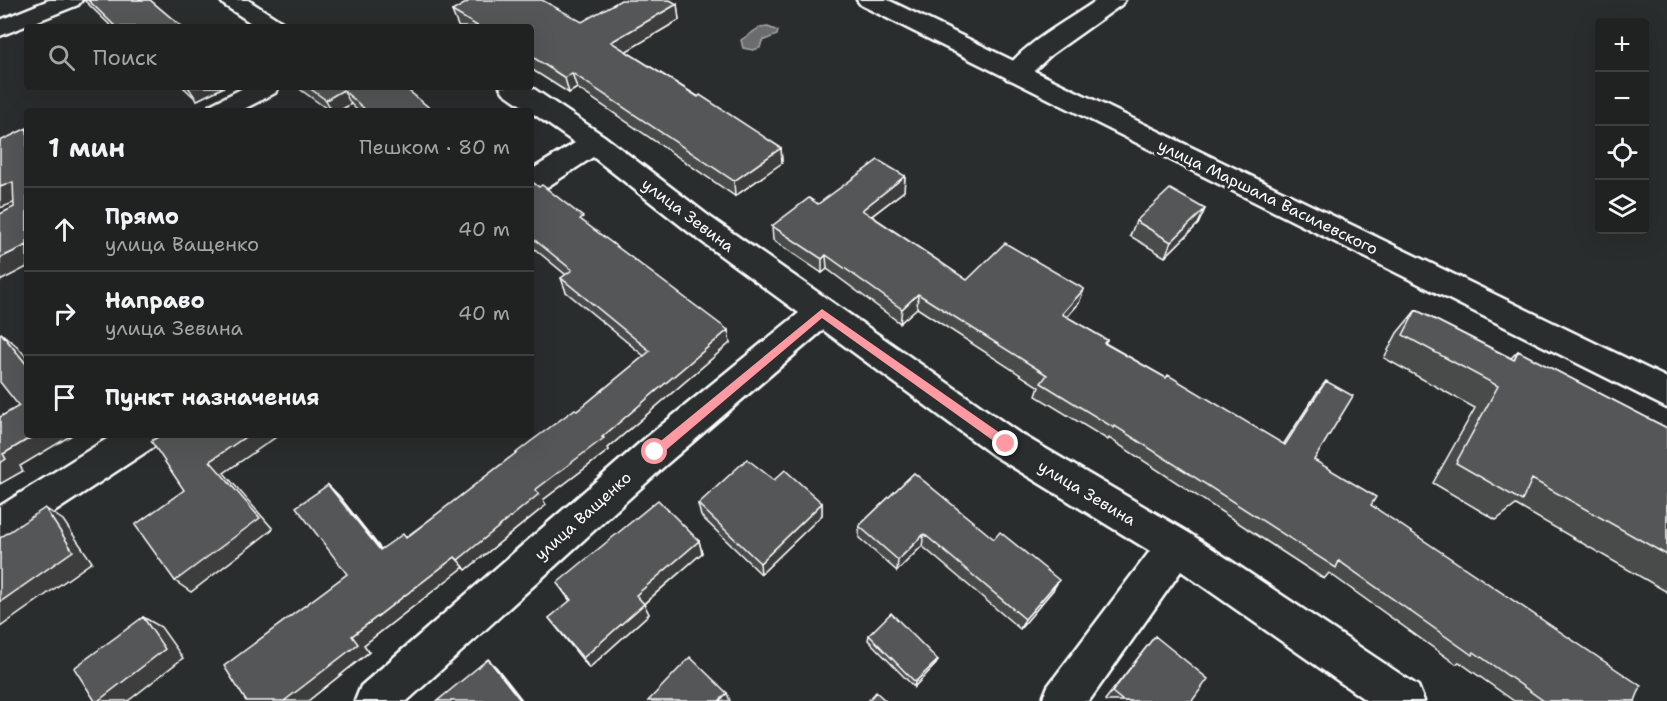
<!DOCTYPE html>
<html lang="ru">
<head>
<meta charset="utf-8">
<style>
	:root { --surface:#202222; --page:#2d2f2f; --text:#f1f3f6; --muted:#a2a4a5; --line:#3d3f40 }
	body { margin:0; font-family:"Shantell Sans",sans-serif; background:var(--page); color:var(--text) }
	.controls { position:absolute; right:18px; top:18px; display:grid; overflow:hidden; border-radius:6px; box-shadow:0 6px 24px #0002 }
	.controls button { width:54px; height:54px; display:grid; place-items:center; padding:0; border:0; border-bottom:2px solid var(--line); background:var(--surface); color:var(--text); font:30px sans-serif }
	.stop { position:absolute; width:18px; height:18px; margin:-14px; border:4px solid #ff9aa2; border-radius:50%; background:#fff }
	.stop.end { background:#ff9aa2; border-color:#fff; box-shadow:0 2px 6px #0008 }
	.list { margin:0; padding:0; list-style:none }
	h2 { display:flex; justify-content:space-between; align-items:center; height:78px; margin:0; padding:0 24px; font-size:26px }
	h2 small { font-size:20px; font-weight:400; color:var(--muted) }
	.list li { display:grid; grid-template-columns:39px 1fr auto; gap:18px; align-items:center; box-sizing:border-box; height:84px; padding:0 24px; border-top:2px solid var(--line) }
	.list b { display:block; font-size:22px; white-space:nowrap }
	.list p { margin:0; font-size:20px; white-space:nowrap; color:var(--muted) }
	.list em { font-size:20px; font-style:normal; color:var(--muted) }
	.icon { flex:none; width:33px; height:33px; fill:none; stroke:currentColor; stroke-width:2; stroke-linecap:round; stroke-linejoin:round }
	.map { position:relative; flex:none; width:1667px; height:701px; overflow:hidden }
	.search { position:absolute; background:var(--surface); box-shadow:0 6px 24px #0002; left:24px; top:24px; width:510px; height:66px; display:flex; align-items:center; gap:15px; box-sizing:border-box; padding:0 21px; border-radius:6px; color:var(--muted); font-size:22px }
	.panel { position:absolute; background:var(--surface); box-shadow:0 6px 24px #0002; left:24px; top:108px; width:510px; height:330px; border-radius:6px }
	.map>svg:first-child { display:block }
</style>
</head>
<body>
<div class="map">
<svg width="1667" height="701" viewBox="0 0 1667 701">
	<rect width="100%" height="100%" fill="#2a2d2e"/>
	<filter id="ink" filterUnits="userSpaceOnUse"><feTurbulence type="fractalNoise" baseFrequency=".0167" numOctaves="2"/><feDisplacementMap in="SourceGraphic" scale="12" xChannelSelector="R" yChannelSelector="G"/><feConvolveMatrix kernelMatrix="1 2 1 2 8 2 1 2 1" color-interpolation-filters="sRGB"/></filter>
	<g filter="url(#ink)">
		<path fill="#6a6c6d" stroke="#a6a7a7" stroke-width="1.5" d="M768,27L778,31L777,35L762,41L760,48L753,50L743,48L741,40L759,28Z"/>
		<g fill="none" stroke-linecap="round" stroke-linejoin="round">
			<g stroke="#fff" stroke-width="5">
				<path id="minor" d="M49,0H82L78,5L0,36V20Z
					M220,0H248L282,22L285,27H257L224,5Z
					M1097,0H1125L1121,5L1052,54L1025,79L1016,81L1007,79L1003,73C1022,44 1069,20 1097,0Z
					M245,87H279L275,93L240,111H206L210,105Z
					M500,87H531L604,136L710,217L1019,433L1189,533L1418,686L1424,701H1367L1181,571L1089,701H1042L1048,686L1150,551L993,455L823,330L668,463L407,701H355L361,686L642,441L799,313L690,233L593,157L541,191L531,194V170L575,143L504,93Z
					M113,435H161L155,446L13,539L0,544V506Z"/>
			</g>
			<g stroke="#fff" stroke-width="5">
				<path id="major" d="M857,0H888L1667,378V408L861,5Z"/>
			</g>
			<use href="#minor" fill="#2a2d2e" fill-rule="evenodd"/>
			<use href="#major" fill="#2a2d2e" fill-rule="evenodd"/>
		</g>
		<path fill="#494b4c" stroke="#fff" stroke-width="1.5" d="M84,0H150L182,27H112Z
			M677,4L679,20L625,51L781,148L782,163L735,196L577,88L569,93L531,69V27H459L458,26L452,11L582,22Z
			M183,87H224L197,100Z
			M299,87H404L433,111H358L351,104L339,111H330L301,90Z
			M905,176L904,191L872,216L967,280L1084,289L1079,303L1067,317L1107,340L1105,343L1283,445L1316,394L1326,381L1314,460L1371,505L1635,701H1514L1459,662L1456,664L1329,573L1324,579L1109,438L1108,440L1036,396L1039,387L917,308L900,323L827,269L822,273L773,240L772,226L818,204Z
			M531,181L585,223L730,343L608,448L609,450L543,500L546,505L466,570L464,567L364,645L369,652L308,701L347,574L328,485L339,496L381,549L406,537L577,411L644,356L566,292L561,278L566,275L531,246Z
			M1205,209L1198,224L1165,257L1130,236L1136,221Z
			M1416,310L1511,358L1518,351L1667,428V592L1516,505L1496,520L1433,483L1475,408L1384,358L1397,333Z
			M914,473L1053,590L1020,629L922,546L897,571L859,538V526Z
			M774,480L822,503V515L761,574L701,516L698,504Z
			M699,541L702,553L644,604L649,614L589,668L549,618L570,601L557,583Z
			M869,635L938,660L936,664L914,687L868,640Z
			M1155,636L1192,701H1106L1105,700Z"/>
		<path fill="#3c3d3e" stroke="#fff" stroke-width="1.5" d="M677,4L679,20L615,58L611,42Z
			M572,73L577,88L569,93L565,78Z
			M188,87H224L197,100Z
			M343,90L351,104L339,111H332L326,100Z
			M781,148L782,163L735,196L734,181Z
			M905,176L904,191L861,224L862,210Z
			M13,182L27,198L0,208V187Z
			M1205,209L1198,224L1165,257L1171,242Z
			M27,245V267L0,281V258Z
			M826,255L827,269L822,273V259Z
			M1084,289L1079,303L1057,328L1062,314Z
			M918,294L917,308L900,323L902,309Z
			M728,330L730,343L608,448L609,450L543,500L546,505L466,570L458,560L535,490L602,437Z
			M1,333L17,346L27,358V365Z
			M35,435H72L20,466L23,471L0,484V463L3,454Z
			M248,435H279L224,473L273,529L191,592L175,581L210,461Z
			M328,485L339,496L390,561L380,550Z
			M822,503V515L761,574L760,563Z
			M45,508L63,520L92,562L0,627V602Z
			M924,534L922,546L897,571L898,560Z
			M699,541L702,553L641,606L636,595Z
			M455,557L464,567L364,645L369,652L308,701H284L352,636Z
			M1059,580L1053,590L1020,629L1025,619Z
			M644,604L649,614L589,668L583,658Z
			M143,617L161,627L183,658L128,701H98Z
			M488,659L497,668L523,701H521Z
			M938,660L936,664L914,687L915,682Z
			M727,693L730,701H719Z"/>
		<path fill="#555758" stroke="#fff" stroke-width="1.5" d="M88,0H150L182,27H116Z
			M471,0H542L582,22L621,0H670L677,4L611,42L698,97L700,95L781,148L734,181L572,73L565,78L531,56V27H479L452,11Z
			M308,87H404L433,111H367L343,90L326,100Z
			M27,128V245L0,258V214L14,207L13,182L0,187V141Z
			M878,160L905,176L862,210L967,280L1005,243L1084,289L1062,314L1107,340L1104,343L1166,378L1168,375L1285,445L1326,381L1353,396L1314,460L1376,497L1371,505L1641,686L1635,701H1544L1474,652L1472,655L1339,561L1336,568L1115,426L1114,428L1041,383L1047,375L918,294L902,309L826,255L822,259L772,226L809,198L818,204Z
			M531,181L539,187L542,185L583,217L580,219L728,330L602,437L604,438L535,490L539,494L458,560L455,557L352,636L358,644L284,701H246L224,666L347,574L296,507L328,485L380,550L403,534L406,538L530,442L575,409L577,411L650,351L561,278L572,270L531,237Z
			M1170,189L1205,209L1171,242L1136,221Z
			M1416,310L1514,360L1518,351L1667,428V555L1532,479L1522,501L1456,463L1498,386L1403,335Z
			M1,333L27,365V435H35L3,454L6,459L0,463V417L19,406L0,382V334Z
			M161,435H248L210,461L260,518L175,581L135,525L184,490L151,441Z
			M747,459L774,480L785,470L822,503L760,563L698,504Z
			M914,473L994,539L1000,532L1059,580L1025,619L924,534L898,560L859,526Z
			M658,500L699,541L636,595L644,604L583,658L549,618L571,600L557,583Z
			M45,508L73,551L0,602V538Z
			M891,613L938,660L915,682L869,635Z
			M143,617L165,649L98,701H95L74,668Z
			M1155,636L1208,679L1192,701H1123L1112,692Z
			M690,657L727,693L719,701H648Z
			M488,659L521,701H437Z
			M876,692L886,701H868Z"/>
	</g>
	<path fill="#ff9aa2" d="M822,309L1010,440V447H1002L822,318L659,456H651V449Z"/>
	<g text-anchor="middle" dominant-baseline="central" stroke-width="6" stroke-linejoin="round" paint-order="stroke">
		<g font-size="16" fill="#fff" stroke="#2a2d2e">
			<text transform="translate(1268 197) rotate(26)">улица Маршала Василевского</text>
			<text transform="translate(688 215) rotate(37)">улица Зевина</text>
			<text transform="translate(1087 493) rotate(31)">улица Зевина</text>
			<text transform="translate(583 516) rotate(-42)">улица Ващенко</text>
		</g>
	</g>
</svg>
<div class="controls">
<button>+</button>
<button>−</button>
<button><svg class="icon" aria-label="locate" viewBox="0 0 24 24"><circle cx="12" cy="12" r="6"/><path d="M12 2v4M12 18v4M2 12h4M18 12h4"/></svg></button>
<button><svg class="icon" aria-label="layers" viewBox="0 0 24 24"><path d="M12 4l9 5-9 5-9-5zM3 14l9 5 9-5"/></svg></button>
</div>
<div class="stop" style="left:655px;top:452px"></div>
<div class="stop end" style="left:1006px;top:444px"></div>
<div class="search"><svg class="icon" aria-label="search" viewBox="0 0 24 24"><circle cx="10" cy="10" r="6"/><path d="M15 15l6 6"/></svg>Поиск</div>
<section class="panel">
<h2>1 мин<small>Пешком · 80 m</small></h2>
<ul class="list">
<li><svg class="icon" aria-label="ahead" viewBox="0 0 24 24"><path d="M12 20V5M6 11l6-6 6 6"/></svg><div><b>Прямо</b><p>улица Ващенко</p></div><em>40 m</em></li>
<li><svg class="icon" aria-label="right" viewBox="0 0 24 24"><path d="M7 20v-9h11M14 6l5 5-5 5"/></svg><div><b>Направо</b><p>улица Зевина</p></div><em>40 m</em></li>
<li><svg class="icon" aria-label="arrive" viewBox="0 0 24 24"><path d="M6 21V4h12l-3 4 3 4H6"/></svg><div><b>Пункт назначения</b></div></li>
</ul>
</section>
</div>
</body>
</html>
